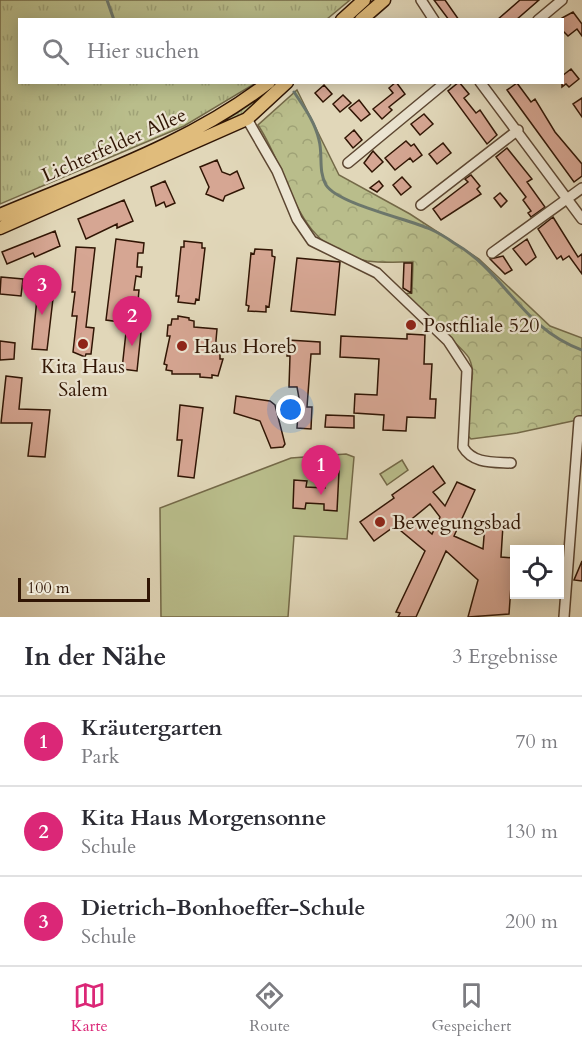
<!DOCTYPE html>
<html lang="de">
<head>
<meta charset="utf-8">
<style>
	:root { --surface:#fff; --page:#f2f2f3; --text:#2b2b33; --muted:#7c7c81; --line:#e1e1e2; --accent:#db2777 }
	body { margin:0; font-family:Cardo,serif; background:var(--page); color:var(--text) }
	.controls { position:absolute; right:18px; bottom:18px; display:grid; overflow:hidden; border-radius:0px; box-shadow:0 3px 15px #0003 }
	.controls button { width:54px; height:54px; display:grid; place-items:center; padding:0; border:0; border-bottom:2px solid var(--line); background:var(--surface); color:var(--text); font:30px sans-serif }
	.scale { position:absolute; left:18px; bottom:15px; width:132px; box-sizing:border-box; padding-left:6px; border:3px solid #301504; border-top:0; font-size:16px; line-height:21px; white-space:nowrap; color:#301504; -webkit-text-stroke:4px #ece5d2; paint-order:stroke }
	.you { position:absolute; left:291px; top:410px; width:21px; height:21px; margin:-15px; border:4px solid #fff; border-radius:50%; background:#1a73e8; box-shadow:0 0 0 9px #1a73e833 }
	.badge { display:grid; place-items:center; width:39px; height:39px; border-radius:50%; background:var(--accent); color:#fff; font-size:20px; font-weight:700 }
	.pin { position:absolute; translate:-50% -50px; filter:drop-shadow(0 2px 3px #0008) }
	.pin::after { content:''; position:absolute; top:32px; width:21px; height:18px; background:inherit; clip-path:polygon(0 0,100% 0,50% 100%) }
	.list { margin:0; padding:0; list-style:none }
	h2 { display:flex; justify-content:space-between; align-items:center; height:78px; margin:0; padding:0 24px; font-size:26px }
	h2 small { font-size:20px; font-weight:400; color:var(--muted) }
	.list li { display:grid; grid-template-columns:39px 1fr auto; gap:18px; align-items:center; box-sizing:border-box; height:90px; padding:0 24px; border-top:2px solid var(--line) }
	.list b { display:block; font-size:22px; white-space:nowrap }
	.list p { margin:0; font-size:20px; white-space:nowrap; color:var(--muted) }
	.list em { font-size:20px; font-style:normal; color:var(--muted) }
	.icon { flex:none; width:33px; height:33px; fill:none; stroke:currentColor; stroke-width:2; stroke-linecap:round; stroke-linejoin:round }
	.map { position:relative; flex:none; width:582px; height:617px; overflow:hidden }
	.search { position:absolute; background:var(--surface); box-shadow:0 3px 15px #0003; left:18px; right:18px; top:18px; height:66px; display:flex; align-items:center; gap:15px; box-sizing:border-box; padding:0 21px; border-radius:0px; color:var(--muted); font-size:22px }
	.sheet { height:348px; background:var(--surface) }
	nav { display:flex; justify-content:space-around; align-items:center; box-sizing:border-box; height:84px; border-top:2px solid var(--line); background:var(--surface); font-size:16px; color:var(--muted) }
	nav a { display:grid; justify-items:center; gap:3px }
	nav .on { color:var(--accent) }
	.map>svg:first-child { display:block }
</style>
</head>
<body>
<div class="map">
<svg width="582" height="617" viewBox="0 0 582 617">
	<defs>
		<pattern id="grass-tufts" width="24" height="20" patternUnits="userSpaceOnUse" patternTransform="scale(1.5)"><rect width="24" height="20" fill="#b9bd8b"/><path d="M3 7l-1-3M5 7V3M7 7l1-3M15 17l-1-3M17 17v-4M19 17l1-3" fill="none" stroke="#9fa276"/></pattern>
		<pattern id="park-crowns" width="20" height="18" patternUnits="userSpaceOnUse" patternTransform="scale(1.5)"><rect width="20" height="18" fill="#b9bd8b"/><path d="M2 6a3 3 0 1 1 6 0M12 15a3 3 0 1 1 6 0" fill="none" stroke="#9fa276"/></pattern>
	</defs>
	<rect width="100%" height="100%" fill="#e1d7b9"/>
	<filter id="stains"><feTurbulence type="fractalNoise" baseFrequency=".00333" numOctaves="4"/><feColorMatrix values="0 0 0 0 .2 0 0 0 0 .09 0 0 0 0 .02 0 0 0 .5 -.17"/></filter>
	<radialGradient id="worn" r=".72"><stop offset=".6" stop-color="#630" stop-opacity="0"/><stop offset="1" stop-color="#630" stop-opacity=".3"/></radialGradient>
	<path fill="url(#grass-tufts)" stroke="#746948" stroke-width="1.5" d="M0,0H350L327,19L20,20V82L256,83L184,126L0,204Z
		M273,83H283L242,116L0,223V219L184,140Z"/>
	<path fill="url(#park-crowns)" stroke="#746948" stroke-width="1.5" d="M297,90L339,175L410,214L479,259L550,326L582,338V419L517,433L471,439L466,434L470,385C474,376 473,367 469,358C463,347 413,305 401,294L412,293L413,262C398,262 382,263 367,261C293,248 293,178 258,125Z"/>
	<path fill="#b9bd8b" stroke="#746948" stroke-width="1.5" d="M346,454L354,457L347,539L294,536L288,617H161L160,508L291,458Z
		M402,460L408,470L387,485L380,474Z"/>
	<g fill="none" stroke-linecap="round" stroke-linejoin="round">
		<path stroke="#6c776c" stroke-width="3" d="M107,0L114,20
			M294,92C304,107 315,122 319,140C323,154 318,171 326,185C338,204 408,219 430,229C439,233 447,238 454,243C504,271 521,328 582,350"/>
	</g>
	<path fill="#d6a693" stroke="#301504" stroke-width="1.5" fill-rule="evenodd" d="M434,0H445L459,20H449Z
		M520,0H539L516,20H497Z
		M573,12L582,24V36L577,29L568,36L562,30V18Z
		M571,69L579,79L569,87L566,84L562,87V76Z
		M396,82L405,94L389,107L392,110L382,119L373,109L393,93L389,88Z
		M459,82L469,94L464,98L476,113L480,110L497,135L487,144L448,91Z
		M517,83L531,102L535,99L555,132L582,164V176L574,182L507,90Z
		M324,85L332,94L323,102L315,93Z
		M343,95L351,103L340,112L333,104Z
		M582,98V117L573,104Z
		M359,100L370,114L361,121L349,108Z
		M424,114L433,124L420,135L411,124Z
		M354,130L362,140L353,148L345,138Z
		M406,141L411,146L414,144L422,155L413,162L410,158L395,170L385,158Z
		M443,143L451,153L437,164L429,154Z
		M507,148L532,179L527,182L545,207L531,217L528,213L531,211L523,200L526,197L496,157Z
		M373,151L383,162L372,172L364,163Z
		M217,160L222,172L230,175L237,171L244,188L225,196L223,201L206,194L209,187L200,167Z
		M471,175L480,186L477,189L481,194L441,220L433,209L468,182L465,179Z
		M402,177L411,187L401,195L393,185Z
		M165,181L175,203L166,207L164,202L156,206L151,187Z
		M379,181L383,186L377,192L370,188Z
		M500,193L507,201L501,207L494,198Z
		M124,200L133,221L117,228V224L86,239L78,219Z
		M553,217L578,257L582,254V274L569,256L563,260L561,256L557,259L538,229Z
		M55,231L60,246L35,257L33,253L7,264L2,252Z
		M116,239L144,243L143,253H138L137,267H142L141,277L136,276L134,290H139L137,312L143,313L137,371L122,369L127,323L106,320Z
		M527,239L536,257L526,265L513,249Z
		M184,241L202,243V248H205L199,300L196,299L195,304L178,302L179,296H176L181,247H184Z
		M76,247L95,248L86,327L94,328L91,354H86L85,357L73,352L77,316H72L75,292H72Z
		M255,249L272,250V256L275,257L269,307L266,306V312L248,311L249,306L246,305L251,253L254,254Z
		M503,256L512,270L505,274L490,259Z
		M297,258L340,262L335,315L291,311Z
		M404,263H412L411,293L403,288Z
		M1,277L23,279L21,296L0,294Z
		M38,288L54,290L47,350L32,349Z
		M178,316L189,318V320L194,321V327L217,329L215,352L220,353V359H223L218,376L212,375V378L200,377V374H172V371L166,370L167,365L164,364L170,336H167L168,325H171L172,319H178Z
		M407,334L425,335L424,364H432L430,399H436L435,418L407,417L406,431L383,430L384,415L354,413L355,394L377,395L379,359L340,357L341,336L407,339Z
		M288,340L320,342V354H311L307,407H312L311,429L297,428L299,398L297,387H289L290,356H287Z
		M0,341L15,343L14,359L0,360Z
		M6,376L22,378L19,409L50,410L45,457L28,456L32,423H1Z
		M236,396L270,401L275,405L285,444L283,447L271,448L260,421L234,413Z
		M180,405L203,408L194,478L178,476L182,440H177Z
		M326,415L354,416V428L325,427Z
		M433,466L445,483L433,492L445,506L457,482L475,490L454,536L483,549L485,524L503,525L501,557L513,558L509,614L468,617L478,580L446,551L416,617H398L400,613L396,612L425,551L395,526L374,541L360,522L394,498L392,495ZM430,504L440,517L432,534L413,518Z
		M326,470L339,471L337,511L324,510V504L306,503L305,509L293,508L294,480L307,481L306,487L325,488Z
		M582,561V581L574,580Z"/>
	<g fill="none" stroke-linecap="round" stroke-linejoin="round">
		<g stroke="#5c4631" stroke-width="12">
			<path id="minor" d="M421,0L434,20
				M538,20L562,0
				M480,82L582,219
				M247,119L277,171L297,219L312,241L377,273L448,341L467,370L463,447C473,464 493,462 511,463
				M348,163L446,82
				M421,205L518,130
				M492,253L582,188
				M564,617L579,421H582"/>
		</g>
		<g stroke="#301504" stroke-width="15">
			<path id="major" d="M342,20L364,0
				M361,20L384,0
				M0,215C92,176 189,144 269,82
				M0,228L247,119L287,82"/>
		</g>
		<use href="#minor" stroke="#ece5d2" stroke-width="9"/>
		<use href="#major" stroke="#e0bc7c" stroke-width="12"/>
	</g>
	<g fill="#8f2418" stroke="#ece5d2" stroke-width="2">
		<circle cx="411" cy="325" r="6"/>
		<circle cx="83" cy="344" r="6"/>
		<circle cx="182" cy="346" r="6"/>
		<circle cx="380" cy="522" r="6"/>
	</g>
	<g text-anchor="middle" dominant-baseline="central" stroke-width="4.5" stroke-linejoin="round" paint-order="stroke">
		<g font-size="20" fill="#301504" stroke="#ece5d2">
			<text transform="translate(114 145) rotate(-24)">Lichterfelder Allee</text>
		</g>
		<g font-size="20" fill="#301504" stroke="#ece5d2" text-anchor="start">
			<text x="423" y="325">Postfiliale 520</text>
			<text x="194" y="346">Haus Horeb</text>
			<text x="83" y="366" text-anchor="middle">Kita Haus<tspan x="83" dy="23">Salem</tspan></text>
			<text x="392" y="522">Bewegungsbad</text>
		</g>
	</g>
	<rect width="100%" height="100%" filter="url(#stains)"/>
	<rect width="100%" height="100%" fill="url(#worn)"/>
</svg>
<div class="controls">
<button><svg class="icon" aria-label="locate" viewBox="0 0 24 24"><circle cx="12" cy="12" r="6"/><path d="M12 2v4M12 18v4M2 12h4M18 12h4"/></svg></button>
</div>
<div class="scale">100 m</div>
<div class="you"></div>
<div class="pin badge" style="left:321px;top:495px">1</div>
<div class="pin badge" style="left:132px;top:346px">2</div>
<div class="pin badge" style="left:42px;top:315px">3</div>
<div class="search"><svg class="icon" aria-label="search" viewBox="0 0 24 24"><circle cx="10" cy="10" r="6"/><path d="M15 15l6 6"/></svg>Hier suchen</div>
</div>
<section class="sheet">
<h2>In der Nähe<small>3 Ergebnisse</small></h2>
<ul class="list">
<li><span class="badge">1</span><div><b>Kräutergarten</b><p>Park</p></div><em>70 m</em></li>
<li><span class="badge">2</span><div><b>Kita Haus Morgensonne</b><p>Schule</p></div><em>130 m</em></li>
<li><span class="badge">3</span><div><b>Dietrich-Bonhoeffer-Schule</b><p>Schule</p></div><em>200 m</em></li>
</ul>
</section>
<nav>
<a class="on"><svg class="icon" aria-label="map" viewBox="0 0 24 24"><path d="M3 6l6-2 6 2 6-2v14l-6 2-6-2-6 2zM9 4v14M15 6v14"/></svg>Karte</a>
<a><svg class="icon" aria-label="directions" viewBox="0 0 24 24"><path d="M12 3l9 9-9 9-9-9zM9 14v-3h6M13 9l2 2-2 2"/></svg>Route</a>
<a><svg class="icon" aria-label="saved" viewBox="0 0 24 24"><path d="M7 4h10v16l-5-4-5 4z"/></svg>Gespeichert</a>
</nav>
</body>
</html>
